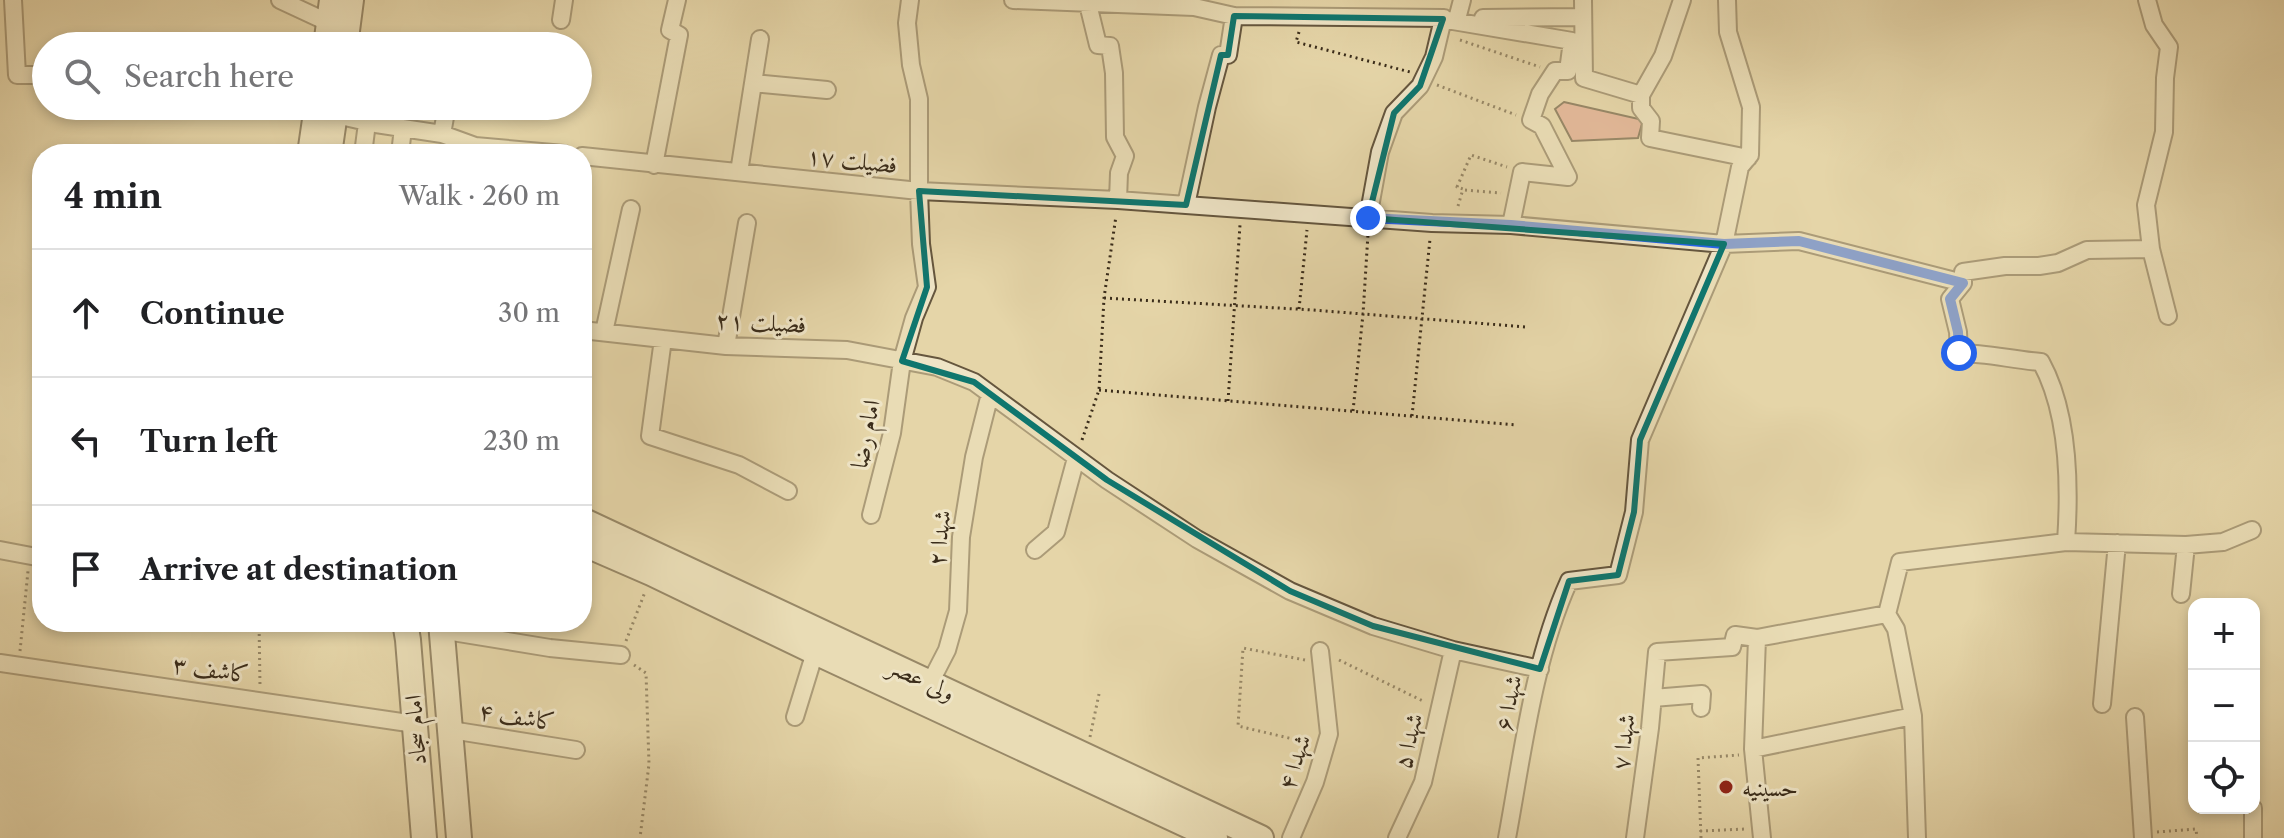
<!DOCTYPE html>
<html lang="en">
<head>
<meta charset="utf-8">
<style>
	:root { --surface:#fff; --page:#f6f6f6; --text:#202124; --muted:#757577; --line:#e0e0e0 }
	body { margin:0; font-family:"Libre Caslon Text",Amiri,serif; background:var(--page); color:var(--text) }
	.controls { position:absolute; right:24px; bottom:24px; display:grid; overflow:hidden; border-radius:16px; box-shadow:0 4px 12px #0003 }
	.controls button { width:72px; height:72px; display:grid; place-items:center; padding:0; border:0; border-bottom:2px solid var(--line); background:var(--surface); color:var(--text); font:40px sans-serif }
	.stop { position:absolute; width:24px; height:24px; margin:-18px; border:6px solid #2563eb; border-radius:50%; background:#fff }
	.stop.end { background:#2563eb; border-color:#fff; box-shadow:0 2px 8px #0008 }
	.list { margin:0; padding:0; list-style:none }
	h2 { display:flex; justify-content:space-between; align-items:center; height:104px; margin:0; padding:0 32px; font-size:34px }
	h2 small { font-size:26px; font-weight:400; color:var(--muted) }
	.list li { display:grid; grid-template-columns:52px 1fr auto; gap:24px; align-items:center; box-sizing:border-box; height:128px; padding:0 32px; border-top:2px solid var(--line) }
	.list b { display:block; font-size:30px; white-space:nowrap }
	.list em { font-size:26px; font-style:normal; color:var(--muted) }
	.icon { flex:none; width:44px; height:44px; fill:none; stroke:currentColor; stroke-width:2; stroke-linecap:round; stroke-linejoin:round }
	.map { position:relative; flex:none; width:2284px; height:838px; overflow:hidden }
	.search { position:absolute; background:var(--surface); box-shadow:0 4px 12px #0003; left:32px; top:32px; width:560px; height:88px; display:flex; align-items:center; gap:20px; box-sizing:border-box; padding:0 28px; border-radius:44px; color:var(--muted); font-size:30px }
	.panel { position:absolute; background:var(--surface); box-shadow:0 4px 12px #0003; left:32px; top:144px; width:560px; height:488px; border-radius:32px }
	.map>svg:first-child { display:block }
</style>
</head>
<body>
<div class="map">
<svg width="2284" height="838" viewBox="0 0 2284 838">
	<rect width="100%" height="100%" fill="#e5d5a8"/>
	<filter id="stains"><feTurbulence type="fractalNoise" baseFrequency=".0025" numOctaves="4"/><feColorMatrix values="0 0 0 0 .2 0 0 0 0 .09 0 0 0 0 .02 0 0 0 .5 -.17"/></filter>
	<radialGradient id="worn" r=".72"><stop offset=".6" stop-color="#630" stop-opacity="0"/><stop offset="1" stop-color="#630" stop-opacity=".3"/></radialGradient>
	<path fill="#e19787" stroke="#3a2c1a" stroke-width="2" d="M1564,102L1643,120L1638,138L1572,141L1555,109Z"/>
	<g fill="none" stroke-linecap="round" stroke-linejoin="round">
		<g stroke="#65563e" stroke-width="20">
			<path id="minor" d="M13,0L17,75H46
				M280,0L338,27
				M1013,0L1194,7L1234,16L1444,18
				M1087,0L1098,45L1110,46L1114,73L1115,137L1125,156L1119,173L1118,200L1186,205
				M1583,0L1584,78L1641,95
				M1682,0L1663,56L1641,95V108L1651,121L1650,138L1748,158
				M2147,0L2154,25L2169,47L2165,78L2164,132L2146,205L2151,249L2168,316
				M1234,16L1228,55H1221L1207,107L1186,205L1432,223L1511,225
				M1435,18L1572,41L1568,71H1555L1540,94L1531,120L1542,126L1568,177L1522,172L1511,225L1724,244L1799,241L1963,283
				M1483,18L1581,17
				M1457,19L1462,0
				M561,20L564,0
				M753,83L827,90
				M327,113L376,124L442,134L475,146L564,154
				M442,134L447,106
				M363,154L367,123
				M400,154L403,128
				M582,156L919,191L1118,200
				M654,165L679,35L670,30L677,0
				M739,172L760,39
				M1368,218L1380,152L1394,113L1420,86L1434,57L1443,19
				M2151,249L2087,250L2058,263L2039,266H2005L1963,272V283L1950,299L1958,332L1959,353C1987,353 2013,360 2041,362C2069,413 2070,485 2066,542L2186,545L2223,542L2252,530
				M582,330L726,346L847,350L937,367L974,382L1107,480L1197,539L1290,591L1373,626L1453,650L1540,669
				M604,332L631,209
				M663,339L650,436L739,465L788,491
				M726,346L747,223
				M871,515L892,433L902,361L914,318L927,287L921,244L919,191V99L911,65L907,23L910,0
				M0,550L42,558
				M1035,550L1056,532L1076,458
				M2181,594L2186,545
				M1887,614L1900,562L2066,542
				M440,630L550,648L621,655
				M1757,638L1753,749L1913,716
				M0,663L415,724
				M930,683L947,650L958,611L961,537L974,457L990,394
				M1653,698L1702,694L1701,708
				M2102,704L2117,543
				M795,717L815,652
				M2135,717L2143,838
				M451,730L576,750
				M1753,749L1762,838
				M2253,808V838
				M1291,838L1315,782L1329,734L1320,651
				M1397,838L1423,782L1453,650
				M1507,838C1523,752 1533,661 1569,581L1618,575L1634,512L1640,440L1724,244L1740,167L1750,155L1751,107L1728,32L1727,0
				M1635,838L1650,728L1657,652L1732,647L1735,635L1757,638L1887,614L1896,629L1913,716L1917,838"/>
		</g>
		<g stroke="#3a2c1a" stroke-width="28">
			<path id="secondary" d="M326,46L332,0
				M345,46L351,0
				M310,154L317,106
				M329,154L336,106
				M582,520L1261,838
				M582,543L651,573L815,652L1215,838
				M405,622L408,640L424,838
				M441,622L459,838"/>
		</g>
		<path stroke="#3a2c1a" stroke-width="3" stroke-dasharray="2 4" stroke-linecap="butt" d="M1299,32L1296,42L1410,72
			M1460,40L1540,67
			M1437,85L1516,115
			M1465,190L1501,193
			M1458,206L1463,189L1457,187L1471,155L1507,167
			M1104,298L1313,310L1526,327
			M1299,309L1307,230
			M1099,390L1517,425
			M1228,401L1240,225
			M1353,411L1363,314L1368,234
			M1412,416L1430,239
			M1082,440L1099,390L1104,298L1116,216
			M259,622L260,686
			M626,641L645,592
			M20,651L28,571
			M1305,660L1243,648L1238,726L1310,743
			M1339,660L1425,702
			M634,665L646,673L649,764L640,838
			M1090,737L1099,694
			M1700,831L1746,829
			M2157,832L2196,829L2197,838
			M1701,838L1698,758L1739,755"/>
		<use href="#minor" stroke="#eee4c6" stroke-width="16"/>
		<use href="#secondary" stroke="#eee4c6" stroke-width="24"/>
	</g>
	<g fill="none" stroke-linecap="round" stroke-linejoin="round">
		<path stroke="#2563eb" stroke-width="10" d="M1368,218L1511,225L1724,244L1799,241L1963,283L1950,299L1958,332L1959,353"/>
	</g>
	<path d="M0 0H2284V838H0ZM1234,16L1443,19L1420,86L1394,113L1368,218L1724,244L1640,440L1634,512L1618,575L1569,581L1540,669L1373,626L1290,591L1107,480L974,382L902,361L927,287L919,191L1186,205L1221,55H1228Z" fill="#e5d5a8" fill-opacity=".55" fill-rule="evenodd"/>
	<path fill="none" stroke="#0f766e" stroke-width="6" stroke-linejoin="round" d="M1234,16L1443,19L1420,86L1394,113L1368,218L1724,244L1640,440L1634,512L1618,575L1569,581L1540,669L1373,626L1290,591L1107,480L974,382L902,361L927,287L919,191L1186,205L1221,55H1228Z"/>
	<circle fill="#8f2418" stroke="#eee4c6" stroke-width="3" cx="1726" cy="787" r="8"/>
	<g text-anchor="middle" dominant-baseline="central" stroke-width="6" stroke-linejoin="round" paint-order="stroke">
		<g font-size="24" fill="#3a2c1a" stroke="#eee4c6">
			<text transform="translate(852 160) rotate(6)">فضیلت ۱۷</text>
			<text transform="translate(761 322) rotate(3)">فضیلت ۲۱</text>
			<text transform="translate(865 434) rotate(-79)">امام رضا</text>
			<text transform="translate(939 538) rotate(-84)">شهدا ۲</text>
			<text transform="translate(211 669) rotate(8)">کاشف ۳</text>
			<text transform="translate(922 679) rotate(25)">ولی عصر</text>
			<text transform="translate(1508 703) rotate(-79)">شهدا ۶</text>
			<text transform="translate(517 716) rotate(9)">کاشف ۴</text>
			<text transform="translate(415 730) rotate(-94)">امام سجاد</text>
			<text transform="translate(1408 741) rotate(-77)">شهدا ۵</text>
			<text transform="translate(1623 742) rotate(-83)">شهدا ۷</text>
			<text transform="translate(1294 762) rotate(-72)">شهدا ۴</text>
		</g>
		<g font-size="24" fill="#3a2c1a" stroke="#eee4c6" text-anchor="start">
			<text x="1742" y="787">حسینیه</text>
		</g>
	</g>
	<rect width="100%" height="100%" filter="url(#stains)"/>
	<rect width="100%" height="100%" fill="url(#worn)"/>
</svg>
<div class="controls">
<button>+</button>
<button>−</button>
<button><svg class="icon" aria-label="locate" viewBox="0 0 24 24"><circle cx="12" cy="12" r="6"/><path d="M12 2v4M12 18v4M2 12h4M18 12h4"/></svg></button>
</div>
<div class="stop" style="left:1959px;top:353px"></div>
<div class="stop end" style="left:1368px;top:218px"></div>
<div class="search"><svg class="icon" aria-label="search" viewBox="0 0 24 24"><circle cx="10" cy="10" r="6"/><path d="M15 15l6 6"/></svg>Search here</div>
<section class="panel">
<h2>4 min<small>Walk · 260 m</small></h2>
<ul class="list">
<li><svg class="icon" aria-label="ahead" viewBox="0 0 24 24"><path d="M12 20V5M6 11l6-6 6 6"/></svg><div><b>Continue</b></div><em>30 m</em></li>
<li><svg class="icon" aria-label="left" viewBox="0 0 24 24"><path d="M17 20v-9H6M10 6l-5 5 5 5"/></svg><div><b>Turn left</b></div><em>230 m</em></li>
<li><svg class="icon" aria-label="arrive" viewBox="0 0 24 24"><path d="M6 21V4h12l-3 4 3 4H6"/></svg><div><b>Arrive at destination</b></div></li>
</ul>
</section>
</div>
</body>
</html>
